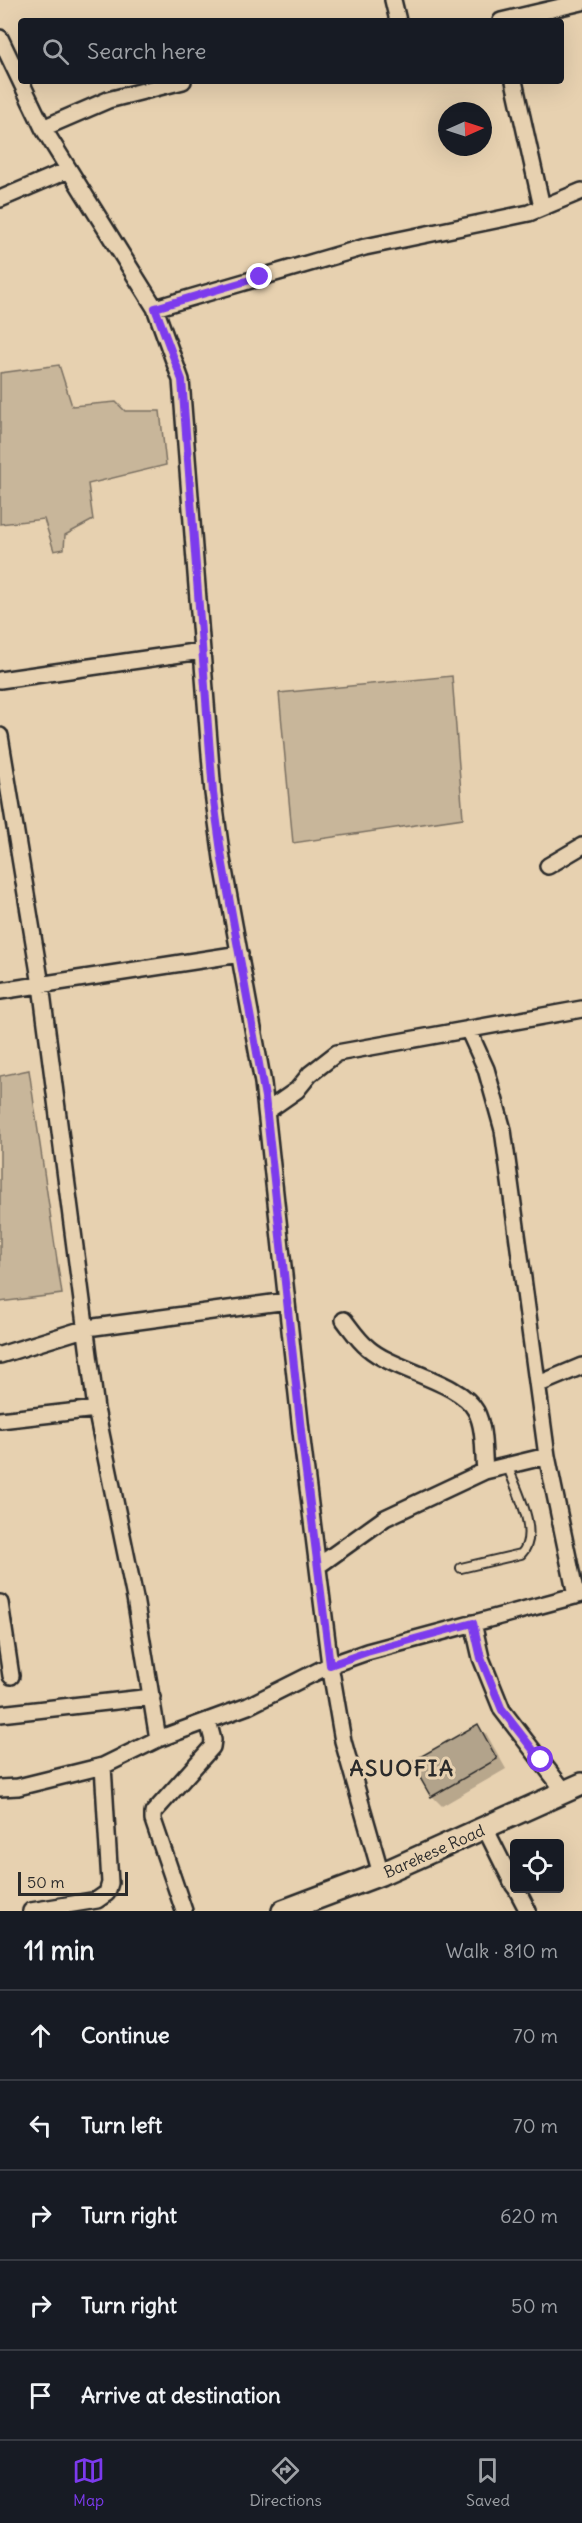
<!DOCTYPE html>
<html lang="en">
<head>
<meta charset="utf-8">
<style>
	:root { --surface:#171b24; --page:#20242c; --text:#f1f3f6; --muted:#9ea1a6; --line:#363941; --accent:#7c3aed }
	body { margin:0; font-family:Delius,sans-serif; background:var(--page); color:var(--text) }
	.controls { position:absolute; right:18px; bottom:18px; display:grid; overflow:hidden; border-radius:6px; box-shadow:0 6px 24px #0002 }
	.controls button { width:54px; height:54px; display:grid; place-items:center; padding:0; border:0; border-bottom:2px solid var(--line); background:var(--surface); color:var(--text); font:30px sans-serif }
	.compass { position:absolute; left:438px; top:102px; width:54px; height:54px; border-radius:50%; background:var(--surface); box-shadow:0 6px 24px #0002; rotate:87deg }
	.scale { position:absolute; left:18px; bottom:15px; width:110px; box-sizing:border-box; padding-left:6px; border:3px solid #2b2b2b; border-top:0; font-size:16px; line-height:21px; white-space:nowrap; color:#2b2b2b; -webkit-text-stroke:4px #e7d1b0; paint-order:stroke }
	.stop { position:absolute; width:18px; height:18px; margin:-14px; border:4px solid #7c3aed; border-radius:50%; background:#fff }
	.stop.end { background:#7c3aed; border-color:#fff; box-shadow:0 2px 6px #0008 }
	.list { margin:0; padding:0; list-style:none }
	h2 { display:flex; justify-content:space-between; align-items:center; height:78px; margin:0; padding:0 24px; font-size:26px }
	h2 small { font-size:20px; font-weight:400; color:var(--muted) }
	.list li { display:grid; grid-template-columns:39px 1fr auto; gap:18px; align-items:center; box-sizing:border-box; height:90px; padding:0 24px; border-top:2px solid var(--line) }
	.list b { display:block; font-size:22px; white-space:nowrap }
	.list em { font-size:20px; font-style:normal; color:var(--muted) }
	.icon { flex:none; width:33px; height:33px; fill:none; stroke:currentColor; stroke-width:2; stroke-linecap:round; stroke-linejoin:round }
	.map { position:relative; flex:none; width:582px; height:1911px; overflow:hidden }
	.search { position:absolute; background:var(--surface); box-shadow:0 6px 24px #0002; left:18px; right:18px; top:18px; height:66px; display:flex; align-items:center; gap:15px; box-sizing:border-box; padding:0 21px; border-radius:6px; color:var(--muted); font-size:22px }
	.sheet { height:528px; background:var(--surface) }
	nav { display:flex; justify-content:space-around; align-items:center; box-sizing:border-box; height:84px; border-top:2px solid var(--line); background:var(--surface); font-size:16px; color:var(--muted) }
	nav a { display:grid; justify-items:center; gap:3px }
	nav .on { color:var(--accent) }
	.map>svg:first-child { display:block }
</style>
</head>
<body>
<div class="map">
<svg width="582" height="1911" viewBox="0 0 582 1911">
	<rect width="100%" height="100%" fill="#e7d1b0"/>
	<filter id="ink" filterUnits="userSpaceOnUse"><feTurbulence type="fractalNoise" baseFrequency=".0167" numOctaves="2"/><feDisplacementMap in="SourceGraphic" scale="12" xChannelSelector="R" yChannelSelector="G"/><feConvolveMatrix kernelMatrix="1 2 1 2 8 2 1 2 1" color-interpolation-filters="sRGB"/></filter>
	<g filter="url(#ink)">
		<path fill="#c8b69a" stroke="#7a7062" stroke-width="1.5" d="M59,365L72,406L116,402L125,411H160L166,465L88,484L93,520L65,535L64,549L54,551L44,519L0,524V373Z
			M452,676L463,818L293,843L279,693Z
			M29,1070L62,1294L0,1302V1076Z"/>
		<path fill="#0003" d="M477,1726L487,1735L506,1769L442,1806L432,1796Z"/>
		<path fill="#b2a38b" stroke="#2b2b2b" stroke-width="1.5" d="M478,1724L497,1759L431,1797L411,1762Z"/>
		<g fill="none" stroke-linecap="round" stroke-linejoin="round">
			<g stroke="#2b2b2b" stroke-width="12">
				<path id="service" d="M461,1568L521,1554C541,1534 516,1490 508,1467"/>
			</g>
			<g stroke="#2b2b2b" stroke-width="20">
				<path id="minor" d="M393,0L398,21
					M501,21L582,2
					M0,38L43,128L155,308L181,380L213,793L222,859L263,1083L302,1440L330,1665L343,1741L381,1874
					M514,81L542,207
					M43,128L108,100L183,81
					M0,199L68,170
					M155,308L365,247L529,213L582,191
					M0,680L201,651
					M0,736L41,985L96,1409L135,1598L158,1739
					M548,866L582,846
					M0,991L240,954
					M468,1029L486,1069L503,1130L547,1456L576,1596
					M267,1111L297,1090L310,1074L337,1053L582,1009
					M344,1320C351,1329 359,1341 368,1348C394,1371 460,1381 476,1411C485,1428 483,1453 485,1471
					M0,1355L87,1328L287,1301
					M539,1384L582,1366
					M0,1420L96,1409
					M318,1566L385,1518L485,1471L547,1456
					M0,1603L11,1676
					M473,1623L481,1658L502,1710L565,1792
					M0,1714L152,1697
					M0,1788L18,1787L103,1766L158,1739L248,1706L330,1665L367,1652L582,1594
					M485,1828L514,1886
					M516,1888L528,1911
					M31,1911L97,1900L107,1893L110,1883L103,1766
					M184,1911L153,1820V1813L212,1747L213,1740L208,1721"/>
			</g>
			<g stroke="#2b2b2b" stroke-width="26">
				<path id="secondary" d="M283,1911L381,1874L582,1784"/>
			</g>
			<use href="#service" stroke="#e7d1b0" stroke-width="8"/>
			<use href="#minor" stroke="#e7d1b0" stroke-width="15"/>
			<use href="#secondary" stroke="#e7d1b0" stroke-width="21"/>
		</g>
	</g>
	<g fill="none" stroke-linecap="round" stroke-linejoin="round" filter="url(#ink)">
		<path stroke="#7c3aed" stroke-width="8" d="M260,277L155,308L182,380L213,793L222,859L265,1097L302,1440L330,1665L367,1652L473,1623L481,1658L502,1710L541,1760"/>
	</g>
	<g text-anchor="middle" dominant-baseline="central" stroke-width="6" stroke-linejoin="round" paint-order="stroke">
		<g font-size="16" fill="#2b2b2b" stroke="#e7d1b0">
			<text transform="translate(434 1851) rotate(-24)">Barekese Road</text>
		</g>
		<g font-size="22" font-weight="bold" letter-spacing="1.5" fill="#2b2b2b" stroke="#e7d1b0">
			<text x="402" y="1768">ASUOFIA</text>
		</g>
	</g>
</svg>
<div class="controls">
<button><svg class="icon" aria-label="locate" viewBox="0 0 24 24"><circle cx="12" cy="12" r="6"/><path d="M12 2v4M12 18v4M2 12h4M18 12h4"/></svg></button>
</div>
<svg class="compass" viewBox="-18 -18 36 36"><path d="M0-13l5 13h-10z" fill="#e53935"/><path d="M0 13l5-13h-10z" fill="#9ea1a6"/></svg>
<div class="scale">50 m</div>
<div class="stop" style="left:541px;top:1760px"></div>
<div class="stop end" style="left:260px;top:277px"></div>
<div class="search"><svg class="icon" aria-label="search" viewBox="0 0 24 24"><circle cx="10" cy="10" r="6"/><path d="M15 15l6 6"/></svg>Search here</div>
</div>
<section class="sheet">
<h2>11 min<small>Walk · 810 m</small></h2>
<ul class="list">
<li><svg class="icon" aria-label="ahead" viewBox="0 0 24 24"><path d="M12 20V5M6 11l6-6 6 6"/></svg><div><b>Continue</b></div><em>70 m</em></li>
<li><svg class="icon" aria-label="left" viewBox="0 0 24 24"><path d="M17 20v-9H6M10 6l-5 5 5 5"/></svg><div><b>Turn left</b></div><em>70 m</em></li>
<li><svg class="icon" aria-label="right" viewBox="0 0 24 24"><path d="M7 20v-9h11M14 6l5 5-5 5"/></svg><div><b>Turn right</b></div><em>620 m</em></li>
<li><svg class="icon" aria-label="right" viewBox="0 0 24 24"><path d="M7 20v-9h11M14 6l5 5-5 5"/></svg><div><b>Turn right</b></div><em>50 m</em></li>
<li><svg class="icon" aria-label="arrive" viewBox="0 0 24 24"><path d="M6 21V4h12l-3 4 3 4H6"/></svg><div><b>Arrive at destination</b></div></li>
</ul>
</section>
<nav>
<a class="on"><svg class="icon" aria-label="map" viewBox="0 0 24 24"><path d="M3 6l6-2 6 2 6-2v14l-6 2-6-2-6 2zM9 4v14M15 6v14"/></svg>Map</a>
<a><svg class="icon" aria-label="directions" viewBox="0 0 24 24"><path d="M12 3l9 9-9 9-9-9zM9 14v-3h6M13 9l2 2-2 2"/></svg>Directions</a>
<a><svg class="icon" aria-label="saved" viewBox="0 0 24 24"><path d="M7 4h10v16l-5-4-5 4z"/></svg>Saved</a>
</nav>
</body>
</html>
